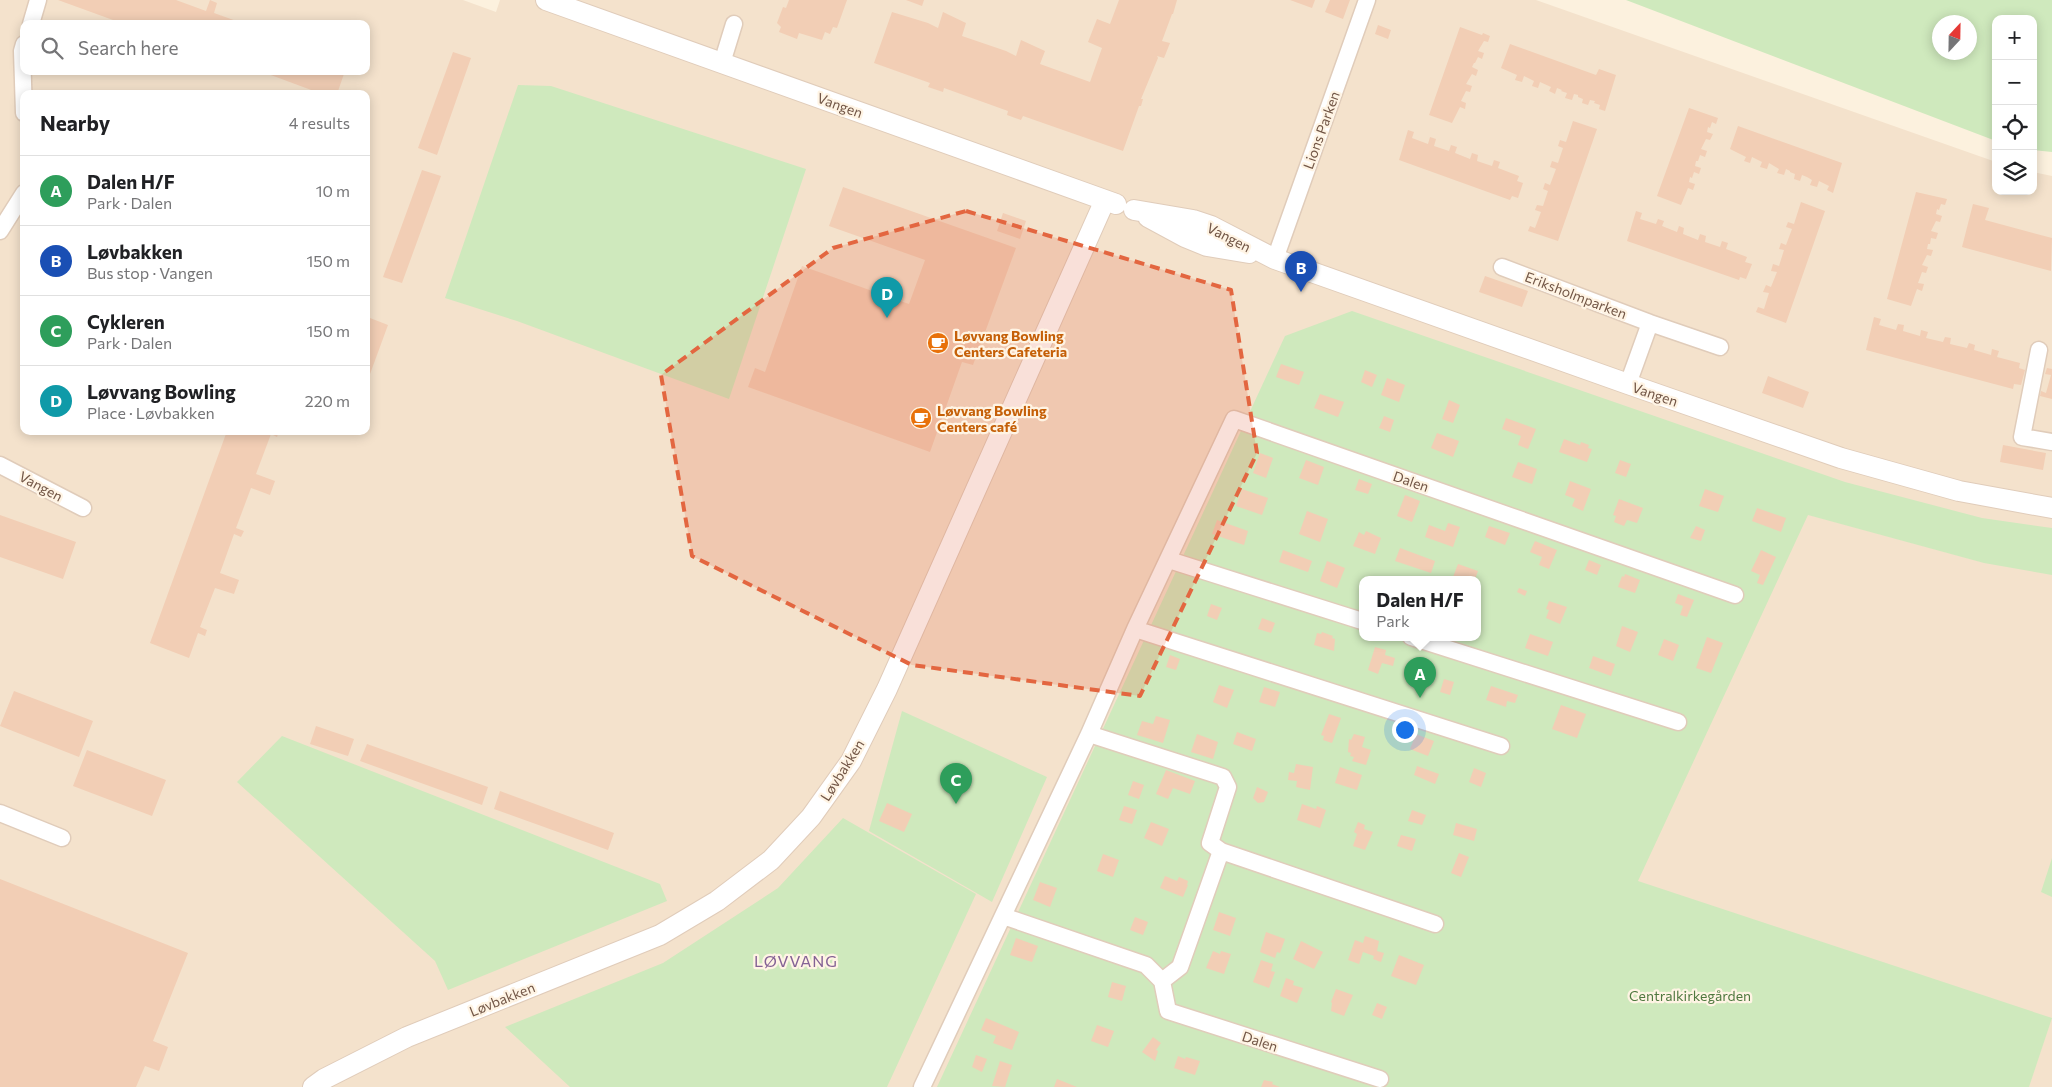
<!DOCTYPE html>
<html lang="en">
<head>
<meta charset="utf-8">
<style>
	:root { --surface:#fff; --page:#f2f2f2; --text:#202124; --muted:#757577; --line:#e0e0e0; --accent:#0b8043 }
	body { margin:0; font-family:Commissioner,sans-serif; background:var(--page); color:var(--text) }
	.controls { position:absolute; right:15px; top:15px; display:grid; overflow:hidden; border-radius:10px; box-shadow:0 2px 12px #0003 }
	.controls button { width:45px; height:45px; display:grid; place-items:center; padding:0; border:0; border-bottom:1px solid var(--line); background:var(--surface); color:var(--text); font:25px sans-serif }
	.compass { position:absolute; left:1932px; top:15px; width:45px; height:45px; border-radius:50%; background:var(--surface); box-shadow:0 2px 12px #0003; rotate:22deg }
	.you { position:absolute; left:1404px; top:729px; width:18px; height:18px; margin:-12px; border:4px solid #fff; border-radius:50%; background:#1a73e8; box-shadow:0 0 0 8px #1a73e833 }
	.badge { display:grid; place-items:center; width:32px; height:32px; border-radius:50%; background:var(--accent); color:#fff; font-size:16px; font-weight:700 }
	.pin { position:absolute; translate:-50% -41px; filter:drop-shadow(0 1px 2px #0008) }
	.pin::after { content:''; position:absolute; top:26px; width:18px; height:15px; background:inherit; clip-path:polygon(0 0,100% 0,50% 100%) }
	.popup { position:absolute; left:1359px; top:576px; width:122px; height:65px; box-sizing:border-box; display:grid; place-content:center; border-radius:10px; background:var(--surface); filter:drop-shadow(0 1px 4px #0005); font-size:16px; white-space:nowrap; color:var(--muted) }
	.popup b { font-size:19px; color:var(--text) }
	.popup::after { content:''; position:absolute; left:50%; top:100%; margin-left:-10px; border:10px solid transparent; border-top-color:var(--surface) }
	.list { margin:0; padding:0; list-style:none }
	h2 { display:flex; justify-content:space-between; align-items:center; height:65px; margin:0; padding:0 20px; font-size:21px }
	h2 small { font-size:16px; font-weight:400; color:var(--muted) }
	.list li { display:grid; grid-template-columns:32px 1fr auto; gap:15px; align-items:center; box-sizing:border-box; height:70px; padding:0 20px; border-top:1px solid var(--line) }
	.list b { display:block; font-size:19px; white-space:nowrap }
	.list p { margin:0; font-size:16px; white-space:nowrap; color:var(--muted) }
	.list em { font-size:16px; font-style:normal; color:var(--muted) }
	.icon { flex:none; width:28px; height:28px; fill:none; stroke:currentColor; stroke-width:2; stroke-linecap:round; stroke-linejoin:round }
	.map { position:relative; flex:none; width:2052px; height:1087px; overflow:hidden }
	.search { position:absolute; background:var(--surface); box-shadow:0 2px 12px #0003; left:20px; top:20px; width:350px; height:55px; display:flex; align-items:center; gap:12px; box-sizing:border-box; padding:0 18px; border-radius:10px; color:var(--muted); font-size:19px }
	.panel { position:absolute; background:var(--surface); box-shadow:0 2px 12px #0003; left:20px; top:90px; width:350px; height:345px; border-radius:10px }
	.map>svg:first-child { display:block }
</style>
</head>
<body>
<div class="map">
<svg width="2052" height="1087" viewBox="0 0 2052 1087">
	<rect width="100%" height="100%" fill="#fcf1de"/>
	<path fill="#f4e2cc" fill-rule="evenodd" d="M0,0H463L496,12L500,0H1536L1996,162V191H2033V172L2052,176V1087H0ZM24,24H366V71H24ZM24,94H366V431H24ZM1362,579H1478V637H1362Z"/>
	<path fill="#cfe9bd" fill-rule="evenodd" d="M1626,0H2052V152L2033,150V19H1996V141ZM1970,22V52H1940V22Z
		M518,85L551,86L806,169L729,399L517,321L445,298Z
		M1352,311L1845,482L1982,518L2052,528V575L1984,563L1808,515L1638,881L2052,1018L2029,1087H937L1285,336ZM1362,579H1478V637H1362Z
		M902,711L1047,777L992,902L869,831Z
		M282,736L660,884L667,901L448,990L435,961L237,782Z
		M843,818L976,894L887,1087H570L505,1027L663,963L778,888Z
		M2052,858V897L2041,892Z"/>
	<path fill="#f2ceb5" d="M58,0H176L206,11L210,0L217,3L214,13L242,23L124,24Z
		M789,0H847L837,28L833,27L830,34L825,32L822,40L799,33L797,39L779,32L781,27L777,23L783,7L786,8Z
		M906,0H924L922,6Z
		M1119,0H1177L1173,14H1172L1162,41L1170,43L1164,58L1157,56L1158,58L1141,99H1143L1141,106H1139L1123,151L1023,116L1021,120L1007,115L1008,111L944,88L943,92L928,87L930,83L874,63L892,12L928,23L938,28L943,12L966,23L962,36L1006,51L1016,56L1021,40L1045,51L1040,64L1090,82L1102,48L1088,42L1097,19L1110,24Z
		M1290,0H1315L1312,8Z
		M1330,0H1350L1343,19L1325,12Z
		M1378,25L1391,30L1388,39L1375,34Z
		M1460,27L1482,35L1483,33L1490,36L1488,42L1484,41L1478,51L1484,53L1482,59L1478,57L1475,63H1474L1472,67L1478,70L1476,76L1472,74L1466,84L1472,86L1470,92L1466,91L1461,101L1466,103L1465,109L1460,107L1452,123L1429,115Z
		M1510,44L1596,75L1599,69L1616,75L1605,111L1599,109L1600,105L1594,103L1595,101L1590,100L1588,105L1582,103L1583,99L1578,97V95L1574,94L1572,100L1565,98L1567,93L1561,91L1562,90L1557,88L1555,94L1549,91L1551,87L1540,82L1538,88L1532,86L1534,81L1524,76L1522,82L1515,80L1517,75L1501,68Z
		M453,52L471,58L437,155L418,148Z
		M260,71H345L337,94H322Z
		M1689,108L1718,118L1716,124L1712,122L1710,128L1708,127L1707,132L1713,134L1710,140L1706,139L1701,149L1707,151L1705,157L1700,155L1698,161H1696L1695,166L1701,168L1699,174L1694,172L1692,178L1690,177L1689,182L1695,184L1693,190L1688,188L1681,205L1657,196Z
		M1573,121L1597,129L1558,241L1528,231L1530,226L1535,228L1541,212L1535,210L1537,205L1543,206L1548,191L1543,189L1545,183L1550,185L1556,169L1550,167L1552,161L1558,163L1563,148L1558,146L1560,140L1566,142Z
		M1738,126L1842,163L1833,193L1827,190L1829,186L1819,181L1817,187L1810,185L1812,180L1807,177L1802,175L1800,181L1794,179L1795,174L1790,172V171L1786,169L1784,175L1777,173L1779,169L1769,163L1767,169L1760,167L1762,162L1752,157L1750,163L1744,161L1746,157L1730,149Z
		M1408,130L1414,132L1412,138L1428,144L1430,137L1436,139L1434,146L1449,151L1451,145L1457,147L1455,153L1470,159L1472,153L1478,155L1477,161L1492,166L1494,160L1500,162L1498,168L1519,176L1517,181L1523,183L1518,198L1512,196L1510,200L1399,160Z
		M422,170L441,176L402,283L383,277Z
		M843,187L1016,248L973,365L962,362L930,452L748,387L755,368L765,372L802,266L909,304L925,260L829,226Z
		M1916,192L1947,199L1945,205L1941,204L1939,210L1937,209L1936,214L1942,216L1940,222L1936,221L1931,231L1938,233L1936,239L1931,238L1930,244H1928L1927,249L1933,250L1931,256L1927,255L1922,265L1928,267L1926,273L1922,272L1918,283L1924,284L1922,291L1917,289L1911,306L1887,299Z
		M1801,202L1825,211L1786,323L1756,312L1758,307L1764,309L1769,293L1763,292L1766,285L1771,287L1777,272L1771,271L1773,264L1779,266L1784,250L1779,249L1781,243L1786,245L1792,229L1786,227L1788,222L1794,224Z
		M1973,204L1989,208L1985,220L2052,238L2051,271L1962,247Z
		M1636,211L1642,213L1640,219L1656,224L1658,219L1664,221L1662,226L1677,232L1679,226L1684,228L1683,234L1698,240L1700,234L1706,236L1705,242L1720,247L1722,241L1728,243L1726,249L1747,257L1745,262L1752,264L1746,279L1740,277L1739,280L1627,241Z
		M1003,213L1026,221L1020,239L997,231Z
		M1485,276L1528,291L1522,307L1479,292Z
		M1874,317L1881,319L1879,325L1896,330L1898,324L1904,325L1903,331L1920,336L1921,330L1928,332L1926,338L1943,342L1945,337L1951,338L1950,344L1967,348L1969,343L1975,345L1974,350L1991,355L1992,349L1999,351L1997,357L2020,363L2019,368L2025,370L2021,385L2014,384L2013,389L1866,350Z
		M370,318L388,325L366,385V329Z
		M1281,364L1304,372L1299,385L1276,377Z
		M2047,368L2052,369V399L2040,396L2041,391L2046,393L2051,375L2045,374Z
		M1365,370L1377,375L1372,387L1361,382Z
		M1768,376L1809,392L1803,408L1762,393Z
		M1387,378L1405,385L1399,402L1381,395Z
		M1320,394L1344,402L1338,417L1314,408Z
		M1449,400L1460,405L1453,423L1442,419Z
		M1384,416L1394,420L1390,432L1379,428Z
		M1506,418L1536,429L1528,449L1518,445L1521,436L1502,429Z
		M227,431H279L277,437L271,434L256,474L275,481L270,495L251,488L236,528L244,531L241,537L234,534L220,573L239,580L234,594L215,588L200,627L207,630L205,636L198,633L189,658L150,643Z
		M1437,433L1459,441L1453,457L1431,448Z
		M1564,439L1580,445L1581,442L1589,445L1588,448L1592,449L1587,462L1559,452Z
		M2003,445L2046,453L2043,470L2000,462Z
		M1260,453L1273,458L1266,478L1253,473Z
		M1306,460L1324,467L1318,485L1299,478Z
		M1620,460L1631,464L1626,477L1615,473Z
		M1518,462L1537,469L1532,484L1512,477Z
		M1359,479L1372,484L1368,494L1355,490Z
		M1570,481L1591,489L1583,511L1572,506L1575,499L1565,495Z
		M1242,489L1268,498L1262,515L1236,506Z
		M1705,489L1724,496L1718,512L1699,506Z
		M1405,495L1420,501L1412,522L1397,516Z
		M1619,499L1643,508L1637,523L1627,520L1624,526L1614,522L1616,516L1613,515Z
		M1757,508L1786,518L1781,532L1752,521Z
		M1307,511L1328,519L1320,542L1299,534Z
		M0,515L76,542L63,579L0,557Z
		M1217,520L1248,531L1244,545L1212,534Z
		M1448,523L1460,527L1453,547L1425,537L1429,525L1445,531Z
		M1489,526L1510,533L1505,545L1485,537Z
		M1696,526L1705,530L1701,541L1690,538Z
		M1366,531L1381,538L1375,554L1353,546L1359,532L1364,535Z
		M1535,541L1557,550L1549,569L1539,565L1542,557L1530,552Z
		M1400,548L1435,561L1431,573L1395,561Z
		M1283,550L1312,561L1308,572L1279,562Z
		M1761,550L1776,557L1763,585L1757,583L1760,575L1751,571Z
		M1589,560L1601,565L1597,575L1585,570Z
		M1327,561L1345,568L1337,588L1320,581Z
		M1458,564L1478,571L1475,579H1461L1453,577Z
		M1625,574L1640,580L1635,593L1618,587L1622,576L1624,577Z
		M1519,588L1527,591L1525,596L1517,592Z
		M1678,594L1694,600L1687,617L1680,615L1683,606L1675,603Z
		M1549,601L1567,607L1560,624L1546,618L1549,610L1546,609Z
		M1211,604L1222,608L1217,620L1207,616Z
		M1262,618L1275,623L1271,633L1258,629Z
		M1622,626L1638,632L1630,652L1616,646Z
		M1322,632L1333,636L1332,638L1335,639L1334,651L1314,645L1317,633L1321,634Z
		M1530,634L1553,642L1548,656L1525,648Z
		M1707,637L1723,643L1711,673L1696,668Z
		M1664,639L1679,645L1673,661L1658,655Z
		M1375,647L1386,650L1385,655L1395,658L1393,666L1382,663L1378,674L1368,670Z
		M1170,655L1180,659L1176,670L1166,667Z
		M1593,656L1615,664L1611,676L1589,668Z
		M1444,679L1454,682L1450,695L1440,692Z
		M1219,685L1234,690L1227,708L1213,702Z
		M1491,686L1518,695L1515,703L1507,701L1506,707L1486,700Z
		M1264,687L1280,692L1275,707L1259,702Z
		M14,691L93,721L79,757L0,726Z
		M1561,705L1586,714L1577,738L1552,729Z
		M1329,714L1341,718L1332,743L1323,740L1324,736L1321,735Z
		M1156,716L1170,720L1163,743L1137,735L1142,721L1153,724Z
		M316,726L354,739L348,756L310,744Z
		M1237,732L1256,739L1252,751L1233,744Z
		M1197,734L1218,742L1213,759L1191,752Z
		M1354,734L1365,737L1362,747L1371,750L1366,765L1352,761L1354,757L1350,756L1351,753L1348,752L1349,739L1351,740Z
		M1416,734L1434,741L1428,756L1410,749Z
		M367,744L488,787L482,805L360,761Z
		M87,750L166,780L152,816L73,786Z
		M1296,764L1313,767L1310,790L1296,787L1297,781L1288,780L1289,772L1294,773Z
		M1417,766L1439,774L1435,784L1414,775Z
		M1340,767L1362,775L1357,790L1335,783Z
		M1474,768L1486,773L1481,787L1469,782Z
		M1166,770L1195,781L1190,794L1173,788L1168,799L1156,794Z
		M1133,781L1144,785L1139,799L1128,795Z
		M1257,787L1268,792L1264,802L1258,803L1253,798Z
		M500,791L614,833L608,850L494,809Z
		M887,803L912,814L904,832L879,821Z
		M1302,804L1316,809L1317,806L1326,810L1320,828L1297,820Z
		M1124,806L1137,810L1132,824L1119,820Z
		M1412,810L1426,815L1422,825L1408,821Z
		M1151,822L1169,829L1162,846L1144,838Z
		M1358,822L1365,825L1364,829L1373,832L1365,850L1353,846L1357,834L1354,832Z
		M1456,823L1477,829L1474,841L1453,835Z
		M1401,835L1416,839L1412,851L1397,846Z
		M1459,853L1469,857L1461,877L1451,873Z
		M1103,854L1119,860L1113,877L1097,871Z
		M1165,876L1177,881L1179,877L1188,881L1187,885H1188L1183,897L1160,888Z
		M0,879L188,953L153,1041L168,1047L159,1071L145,1066L136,1087H0Z
		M1040,882L1057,888L1050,907L1033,900Z
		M1219,912L1236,918L1230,936L1213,930Z
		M1135,917L1148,922L1143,935L1130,930Z
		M1266,932L1285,939L1280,953L1277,952L1275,958L1260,952Z
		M1365,936L1379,941L1377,951L1384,953L1381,962L1373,959L1374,956L1363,952L1359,964L1348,960L1355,940L1363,943Z
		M1016,938L1038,946L1032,962L1010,955Z
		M1301,941L1323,952L1314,969L1293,959Z
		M1213,951L1220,954L1221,951L1231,954L1224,974L1206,968Z
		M1399,955L1424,965L1416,985L1391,976Z
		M1261,960L1273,964L1271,971L1275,972L1269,988L1253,982Z
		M1286,978L1294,981L1293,985L1303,988L1297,1003L1280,996Z
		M1112,982L1126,986L1122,1001L1108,997Z
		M1336,989L1353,995L1344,1016L1331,1011L1332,1003L1331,1002Z
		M1377,1003L1387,1007L1382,1019L1372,1015Z
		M986,1018L1019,1032L1012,1050L993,1043L996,1036L981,1030Z
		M1097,1025L1114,1031L1108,1047L1091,1041Z
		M1153,1037L1161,1043L1156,1050L1158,1051L1155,1061L1142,1052Z
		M976,1055L987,1059L982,1072L972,1067Z
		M1178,1056L1185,1059L1186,1057L1200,1061L1195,1075L1174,1068Z
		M1000,1061L1012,1065L1005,1087L992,1086Z
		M1057,1079L1077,1087H1054Z
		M1264,1080L1273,1082L1272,1084L1280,1087H1261Z"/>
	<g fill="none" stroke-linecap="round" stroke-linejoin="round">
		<g stroke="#e0ccba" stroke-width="19">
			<path id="minor" d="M31,24L38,0
				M24,44L22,51L24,113
				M722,63L734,24
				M0,231L24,193
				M1275,259L1367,0
				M1502,267L1650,323L1720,347
				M2039,350L2022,437L2052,442
				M1628,384L1650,323
				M0,465L83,508
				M1169,560L1362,621
				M1135,629L1501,746
				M1411,637L1678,722
				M1089,734L1223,777L1228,787L1210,843L1221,851L1435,924
				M0,813L62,838
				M1221,851L1180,967L1162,981L1168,1011L1380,1079
				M1003,916L1146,965L1162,981
				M922,1087L1089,734L1135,629L1234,419L1735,595"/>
		</g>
		<g stroke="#e0ccba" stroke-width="22">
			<path id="tertiary" d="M546,0L1116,204
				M1134,210L1193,220L1211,226L1275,259L1628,384L1841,458L1959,491L2052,508
				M1148,217L1185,237L1207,246L1249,253
				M313,1087L324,1079L407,1037L660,935L717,901L771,860L811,817L851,761L887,689L1105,200"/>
		</g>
		<use href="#minor" stroke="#fff" stroke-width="16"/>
		<use href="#tertiary" stroke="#fff" stroke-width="20"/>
	</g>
	<path fill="#e36640" fill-opacity="0.2" stroke="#e36640" stroke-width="4" stroke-dasharray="10 6" stroke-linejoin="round" d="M966,211L1231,290L1257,453L1140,696L912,665L692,556L661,375L833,248Z"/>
	<defs>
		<g id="cafe-disc" transform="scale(1.125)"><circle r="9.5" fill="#e8710a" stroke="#fff4e4"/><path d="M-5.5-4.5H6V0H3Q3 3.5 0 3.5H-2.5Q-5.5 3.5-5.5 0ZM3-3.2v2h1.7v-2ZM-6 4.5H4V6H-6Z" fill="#fff"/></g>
	</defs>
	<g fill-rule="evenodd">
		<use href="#cafe-disc" x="938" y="343"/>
		<use href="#cafe-disc" x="921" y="418"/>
	</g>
	<g text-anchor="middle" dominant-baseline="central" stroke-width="4.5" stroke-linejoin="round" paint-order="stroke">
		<g font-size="14" fill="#725646" stroke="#fff4e4">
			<text transform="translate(840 105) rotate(20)">Vangen</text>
			<text transform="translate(1321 130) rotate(-70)">Lions Parken</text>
			<text transform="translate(1229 237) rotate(27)">Vangen</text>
			<text transform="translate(1576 295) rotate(21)">Eriksholmparken</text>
			<text transform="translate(1655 394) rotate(19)">Vangen</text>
			<text transform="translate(1411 481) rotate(19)">Dalen</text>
			<text transform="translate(41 486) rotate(28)">Vangen</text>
			<text transform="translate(842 770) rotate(-58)">Løvbakken</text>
			<text transform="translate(502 999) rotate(-22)">Løvbakken</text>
			<text transform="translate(1260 1041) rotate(18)">Dalen</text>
		</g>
		<g font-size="14" font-weight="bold" fill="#c56008" stroke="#fff4e4" text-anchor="start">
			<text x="954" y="335">Løvvang Bowling<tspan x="954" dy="16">Centers Cafeteria</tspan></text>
			<text x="937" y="410">Løvvang Bowling<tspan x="937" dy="16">Centers café</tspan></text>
		</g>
		<g font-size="14" fill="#4f783f" stroke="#fff4e4">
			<text x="1690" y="995">Centralkirkegården</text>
		</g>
		<g font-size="16" letter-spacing="1" fill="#846295" stroke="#fff4e4">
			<text x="796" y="960">LØVVANG</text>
		</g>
	</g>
</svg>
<div class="controls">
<button>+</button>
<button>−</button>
<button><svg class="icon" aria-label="locate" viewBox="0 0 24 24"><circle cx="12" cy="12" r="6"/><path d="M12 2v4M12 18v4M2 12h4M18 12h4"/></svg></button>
<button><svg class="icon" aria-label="layers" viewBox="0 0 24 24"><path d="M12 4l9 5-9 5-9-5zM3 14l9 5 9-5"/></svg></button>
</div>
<svg class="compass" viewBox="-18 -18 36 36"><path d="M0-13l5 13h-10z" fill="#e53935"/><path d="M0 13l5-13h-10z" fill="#757577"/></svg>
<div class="you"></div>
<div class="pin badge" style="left:1420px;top:698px;background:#2e9e5b">A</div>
<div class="popup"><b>Dalen H/F</b>Park</div>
<div class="pin badge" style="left:1301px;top:292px;background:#1a4fb4">B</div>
<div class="pin badge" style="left:956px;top:804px;background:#2e9e5b">C</div>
<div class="pin badge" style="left:887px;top:318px;background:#0f9aa8">D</div>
<div class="search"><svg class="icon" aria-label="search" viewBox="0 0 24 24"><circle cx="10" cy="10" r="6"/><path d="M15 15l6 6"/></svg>Search here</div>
<section class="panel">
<h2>Nearby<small>4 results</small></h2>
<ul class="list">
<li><span class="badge" style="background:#2e9e5b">A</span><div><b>Dalen H/F</b><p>Park · Dalen</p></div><em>10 m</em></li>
<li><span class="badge" style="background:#1a4fb4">B</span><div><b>Løvbakken</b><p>Bus stop · Vangen</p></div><em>150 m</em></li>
<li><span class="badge" style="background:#2e9e5b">C</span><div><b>Cykleren</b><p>Park · Dalen</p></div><em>150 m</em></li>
<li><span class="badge" style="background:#0f9aa8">D</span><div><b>Løvvang Bowling</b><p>Place · Løvbakken</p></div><em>220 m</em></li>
</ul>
</section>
</div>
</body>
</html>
